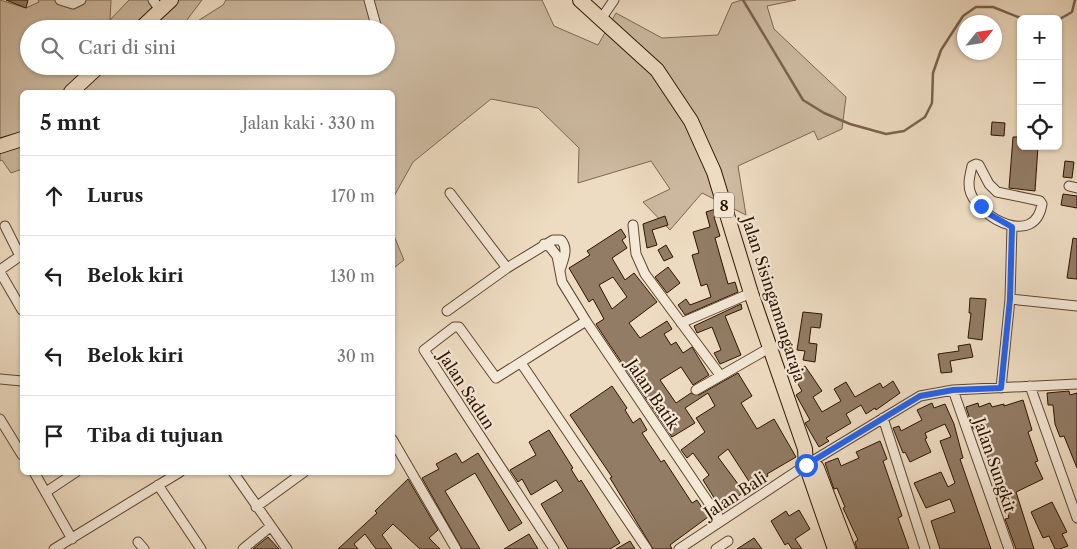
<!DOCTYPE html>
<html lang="id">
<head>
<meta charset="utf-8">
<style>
	:root { --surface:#fff; --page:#f6f6f6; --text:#202124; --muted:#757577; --line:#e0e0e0 }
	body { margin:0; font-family:"Libre Caslon Text",serif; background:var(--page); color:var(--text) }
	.controls { position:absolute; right:15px; top:15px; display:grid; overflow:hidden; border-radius:8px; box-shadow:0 1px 4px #0004 }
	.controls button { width:45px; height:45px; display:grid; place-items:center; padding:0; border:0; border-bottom:1px solid var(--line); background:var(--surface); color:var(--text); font:25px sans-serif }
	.compass { position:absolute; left:957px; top:15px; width:45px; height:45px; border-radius:50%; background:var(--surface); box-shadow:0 1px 4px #0004; rotate:60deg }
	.stop { position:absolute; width:15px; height:15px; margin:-11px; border:4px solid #2563eb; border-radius:50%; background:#fff }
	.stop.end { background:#2563eb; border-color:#fff; box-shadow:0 1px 5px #0008 }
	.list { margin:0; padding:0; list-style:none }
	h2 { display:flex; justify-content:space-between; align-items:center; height:65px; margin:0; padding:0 20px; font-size:21px }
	h2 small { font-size:16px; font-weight:400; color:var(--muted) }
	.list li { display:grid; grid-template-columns:32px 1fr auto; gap:15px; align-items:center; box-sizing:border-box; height:80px; padding:0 20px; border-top:1px solid var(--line) }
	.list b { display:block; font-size:19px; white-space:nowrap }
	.list em { font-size:16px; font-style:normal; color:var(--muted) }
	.icon { flex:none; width:28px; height:28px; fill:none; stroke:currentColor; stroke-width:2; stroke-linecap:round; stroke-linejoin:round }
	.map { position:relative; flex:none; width:1077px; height:549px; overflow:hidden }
	.search { position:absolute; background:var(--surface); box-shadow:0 1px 4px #0004; left:20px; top:20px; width:375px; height:55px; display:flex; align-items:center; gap:12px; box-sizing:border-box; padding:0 18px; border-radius:28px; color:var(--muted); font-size:19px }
	.panel { position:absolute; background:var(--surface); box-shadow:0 1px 4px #0004; left:20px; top:90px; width:375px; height:385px; border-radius:8px }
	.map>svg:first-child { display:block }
</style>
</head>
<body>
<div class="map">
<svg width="1077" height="549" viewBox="0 0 1077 549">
	<rect width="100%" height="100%" fill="#eedcc2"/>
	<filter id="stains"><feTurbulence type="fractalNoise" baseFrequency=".004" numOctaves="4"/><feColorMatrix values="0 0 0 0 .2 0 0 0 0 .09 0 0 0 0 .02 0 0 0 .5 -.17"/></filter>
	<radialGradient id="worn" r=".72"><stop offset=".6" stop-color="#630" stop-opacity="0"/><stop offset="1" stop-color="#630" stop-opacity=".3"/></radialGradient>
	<path fill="#cdbaa1" stroke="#7e6750" d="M0,0L26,8L39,2L38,0H111L110,20L129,0H202L180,29H29V66H386V29H185L223,5L226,0H542L554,26L598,45L616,13L662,38L718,35L732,3L742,0H796L767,6L774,29L846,97L842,129L818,140L814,131L738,166L746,215L702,193L670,230L643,202L670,189L651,161L578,183L579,148L538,108L491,99L413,162L393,198L392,92H22V169L11,173L2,160L0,161Z
		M392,231L404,260L395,267L393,261Z"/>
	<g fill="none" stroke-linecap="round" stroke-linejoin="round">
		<path stroke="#7a634d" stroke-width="2.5" d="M743,0L803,100L824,113L850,124L886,134L904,131L925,117L932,103L933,73L941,50L963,16L976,7H993L1023,19
			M1058,20L1072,12L1075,0"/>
	</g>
	<path fill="#927c65" stroke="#2e1400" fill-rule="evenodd" d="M6,0H28L26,8Z
		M992,122L1005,123L1004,136L991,135Z
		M1013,137H1021V146H1038L1035,191L1009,188Z
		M1065,161L1074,162L1072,178L1063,177Z
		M1063,194L1077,196V208L1061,205Z
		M716,209L718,216L714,217L720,236L715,238L728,284L735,282L738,292L685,315L678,305L686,299L690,305L711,297L707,284L701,286L692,255L699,253L693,232L710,227L706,212Z
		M665,216L668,225L652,230L657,245L647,248L643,224Z
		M621,229L626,237L622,240L627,248L612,258L625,280L634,273L657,302L629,323L640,338L667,321L672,329L664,334L671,345L676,342L683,353L692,347L709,375L693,385L681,367L660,380L676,403L691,393L699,395L738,373L752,396L741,403L757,429L774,419L796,457L767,474L768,476L752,486L728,449L718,457L744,492L721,509L703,480L709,475L693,453L687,458L681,450L705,432L696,418L715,406L708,393L685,408L695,423L672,437L603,335L596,324L604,319L593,299L589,302L569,268L590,255L587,251ZM613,277L627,297L612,309L599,285Z
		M1073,238L1077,239V279L1067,278Z
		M666,245L673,257L664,261L658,250Z
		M668,267L680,283L667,293L655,277Z
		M970,298L986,299L982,340L968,338L971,313H969Z
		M741,304L742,309L725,316L741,355L720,364L714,353L721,350L712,327L697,333L694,326Z
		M803,312L822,314L820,328L811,327L809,343L817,344L815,362L803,360L805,351L797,350Z
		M970,344L973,357L950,361L952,372L941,373L938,354L959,351L958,346Z
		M805,366L822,391L813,397L822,412L841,401L834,389L846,382L855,397L880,383L883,388L893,381L900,393L876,410L875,408L866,414L861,405L846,414L851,423L826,438L829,441L819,447L805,423L810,420L796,395L802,391L792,374Z
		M612,386L627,408L625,410L633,423L640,418L647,430L642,433L661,462L664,460L692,503L697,500L708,517L670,545L672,549H653L610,478L612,477L570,415Z
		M1069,391L1070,395L1077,393V468L1064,436L1060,437L1055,424L1053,405H1048L1047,393Z
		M1023,400L1032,430L1028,432L1038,461L1035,462L1043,479L1016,492L1034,549H1016L1005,519L1009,518L1003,497L998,499L996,493L999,492L983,443L977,428L973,429L966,407L978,403L979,407L990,403L992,407L1004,404V406Z
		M932,403L934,408L945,404L954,424L963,458L960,459L991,549H940L931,521L955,512L950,499L926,508L914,483L941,472L948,487L955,483L940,441L951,437L945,424L925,433L927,438L925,439L931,452L910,462L905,452L903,453L893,428L899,426L901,431L922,420L917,410Z
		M549,430L573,468L571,469L579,482L581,480L620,543L610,549H568L541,504L563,491L556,480L531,495L522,479L518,482L510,470L536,455L529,442Z
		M880,441L887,459L883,461L902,516L898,518L909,549H857L855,542L858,540L843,508L845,507L837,488L834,489L825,463L838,458L841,466L859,458L856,452Z
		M456,453L462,463L478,453L522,523L509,531L475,473L445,491L480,549H462L422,478L439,469L436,464Z
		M408,479L438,530L429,538L440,549H420L393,524L382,535L392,549H376L365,534L354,544L358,549H338L377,513L375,511Z
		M1052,502L1067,532L1062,534L1068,546L1060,549H1055L1049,536L1043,538L1031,512Z
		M799,510L810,529L795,539L802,549H792L788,543L785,545L771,521L786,511L789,516Z
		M529,534L538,549H504Z
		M268,537L279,549H253Z
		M754,538L762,549H737Z
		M630,541L635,549H616Z"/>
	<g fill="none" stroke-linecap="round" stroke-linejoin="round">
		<g stroke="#5e4630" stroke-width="11">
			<path id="minor" d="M60,0L73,4L81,0
				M153,0L160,10
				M369,0L377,29
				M601,19L614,0
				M976,164L979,165L989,184L997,192L1040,201L1042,204C1035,247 982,219 971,194C967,185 970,175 972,166Z
				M1069,186L1077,188
				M450,193L507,268
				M633,225L636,254L645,274L720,375
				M544,244L550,247L557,256L562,282L586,321L721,521
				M0,270L20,256L5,226
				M0,272L22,310
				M1010,299L1077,306
				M447,311L507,268L553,240H561C569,249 563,260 560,270
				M681,323L751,293
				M521,363L647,549
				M0,379L22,381
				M1030,386L1077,518
				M1001,388L1010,299L1012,227
				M696,390L771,347
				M953,390L1009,549
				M883,418L925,549
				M0,419L22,455
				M392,439L456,549
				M34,472L72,539
				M233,472L287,549
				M158,485L201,549
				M46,492L76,472
				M256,507L304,472
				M138,542L144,549
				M54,549L180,472
				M243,549L270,527
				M554,549L424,350L454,327H459L496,378L586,321
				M679,549L806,465L920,396L953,390L1077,384
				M716,549L728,541"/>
		</g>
		<g stroke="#2e1400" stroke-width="16">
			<path id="highway" d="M580,0L657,70L691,121L714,172L751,293L805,449L806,465L835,549
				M140,29L171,0
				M71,92L99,66
				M0,146L22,139
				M817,468L848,549"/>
		</g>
		<use href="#minor" stroke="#f4e8d7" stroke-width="9"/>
		<use href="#highway" stroke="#eedcc2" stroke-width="14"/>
	</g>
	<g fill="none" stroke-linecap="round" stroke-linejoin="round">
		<path stroke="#2563eb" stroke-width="6" d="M806,465L920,396L953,390L1001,388L1010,299L1012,227L991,215L981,206"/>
	</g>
	<g text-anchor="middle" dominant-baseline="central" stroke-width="4.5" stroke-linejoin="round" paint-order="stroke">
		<rect fill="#f4e8d7" stroke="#695440" stroke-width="1" x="714" y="192.5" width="20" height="25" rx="4"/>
		<g font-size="15" font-weight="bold" fill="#2e1400">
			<text x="724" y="205">8</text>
		</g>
		<g font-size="16" fill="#2e1400" stroke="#f4e8d7">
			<text transform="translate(774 299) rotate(72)">Jalan Sisingamangaraja</text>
			<text transform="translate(467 390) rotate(57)">Jalan Sadun</text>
			<text transform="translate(653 394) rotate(56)">Jalan Batik</text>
			<text transform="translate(995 465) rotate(71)">Jalan Sungkit</text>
			<text transform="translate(735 495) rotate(-33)">Jalan Bali</text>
		</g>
	</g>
	<rect width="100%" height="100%" filter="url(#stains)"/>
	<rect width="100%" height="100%" fill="url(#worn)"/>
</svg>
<div class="controls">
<button>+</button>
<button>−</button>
<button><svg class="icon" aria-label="locate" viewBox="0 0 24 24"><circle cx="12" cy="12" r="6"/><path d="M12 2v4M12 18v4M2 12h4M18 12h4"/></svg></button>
</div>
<svg class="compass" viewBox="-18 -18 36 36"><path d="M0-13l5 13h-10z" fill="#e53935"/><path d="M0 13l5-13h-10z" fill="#757577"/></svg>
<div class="stop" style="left:806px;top:465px"></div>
<div class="stop end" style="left:981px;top:206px"></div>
<div class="search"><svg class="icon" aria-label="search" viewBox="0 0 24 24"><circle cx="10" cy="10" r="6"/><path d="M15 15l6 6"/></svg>Cari di sini</div>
<section class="panel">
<h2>5 mnt<small>Jalan kaki · 330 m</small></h2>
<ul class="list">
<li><svg class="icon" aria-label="ahead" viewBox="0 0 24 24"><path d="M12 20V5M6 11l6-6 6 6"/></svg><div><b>Lurus</b></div><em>170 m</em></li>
<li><svg class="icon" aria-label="left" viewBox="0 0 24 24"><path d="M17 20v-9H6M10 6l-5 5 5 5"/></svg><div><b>Belok kiri</b></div><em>130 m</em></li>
<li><svg class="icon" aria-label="left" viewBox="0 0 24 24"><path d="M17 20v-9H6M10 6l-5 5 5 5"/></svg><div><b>Belok kiri</b></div><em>30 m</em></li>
<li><svg class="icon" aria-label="arrive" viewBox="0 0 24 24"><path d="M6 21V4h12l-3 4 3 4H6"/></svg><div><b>Tiba di tujuan</b></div></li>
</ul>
</section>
</div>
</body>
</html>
